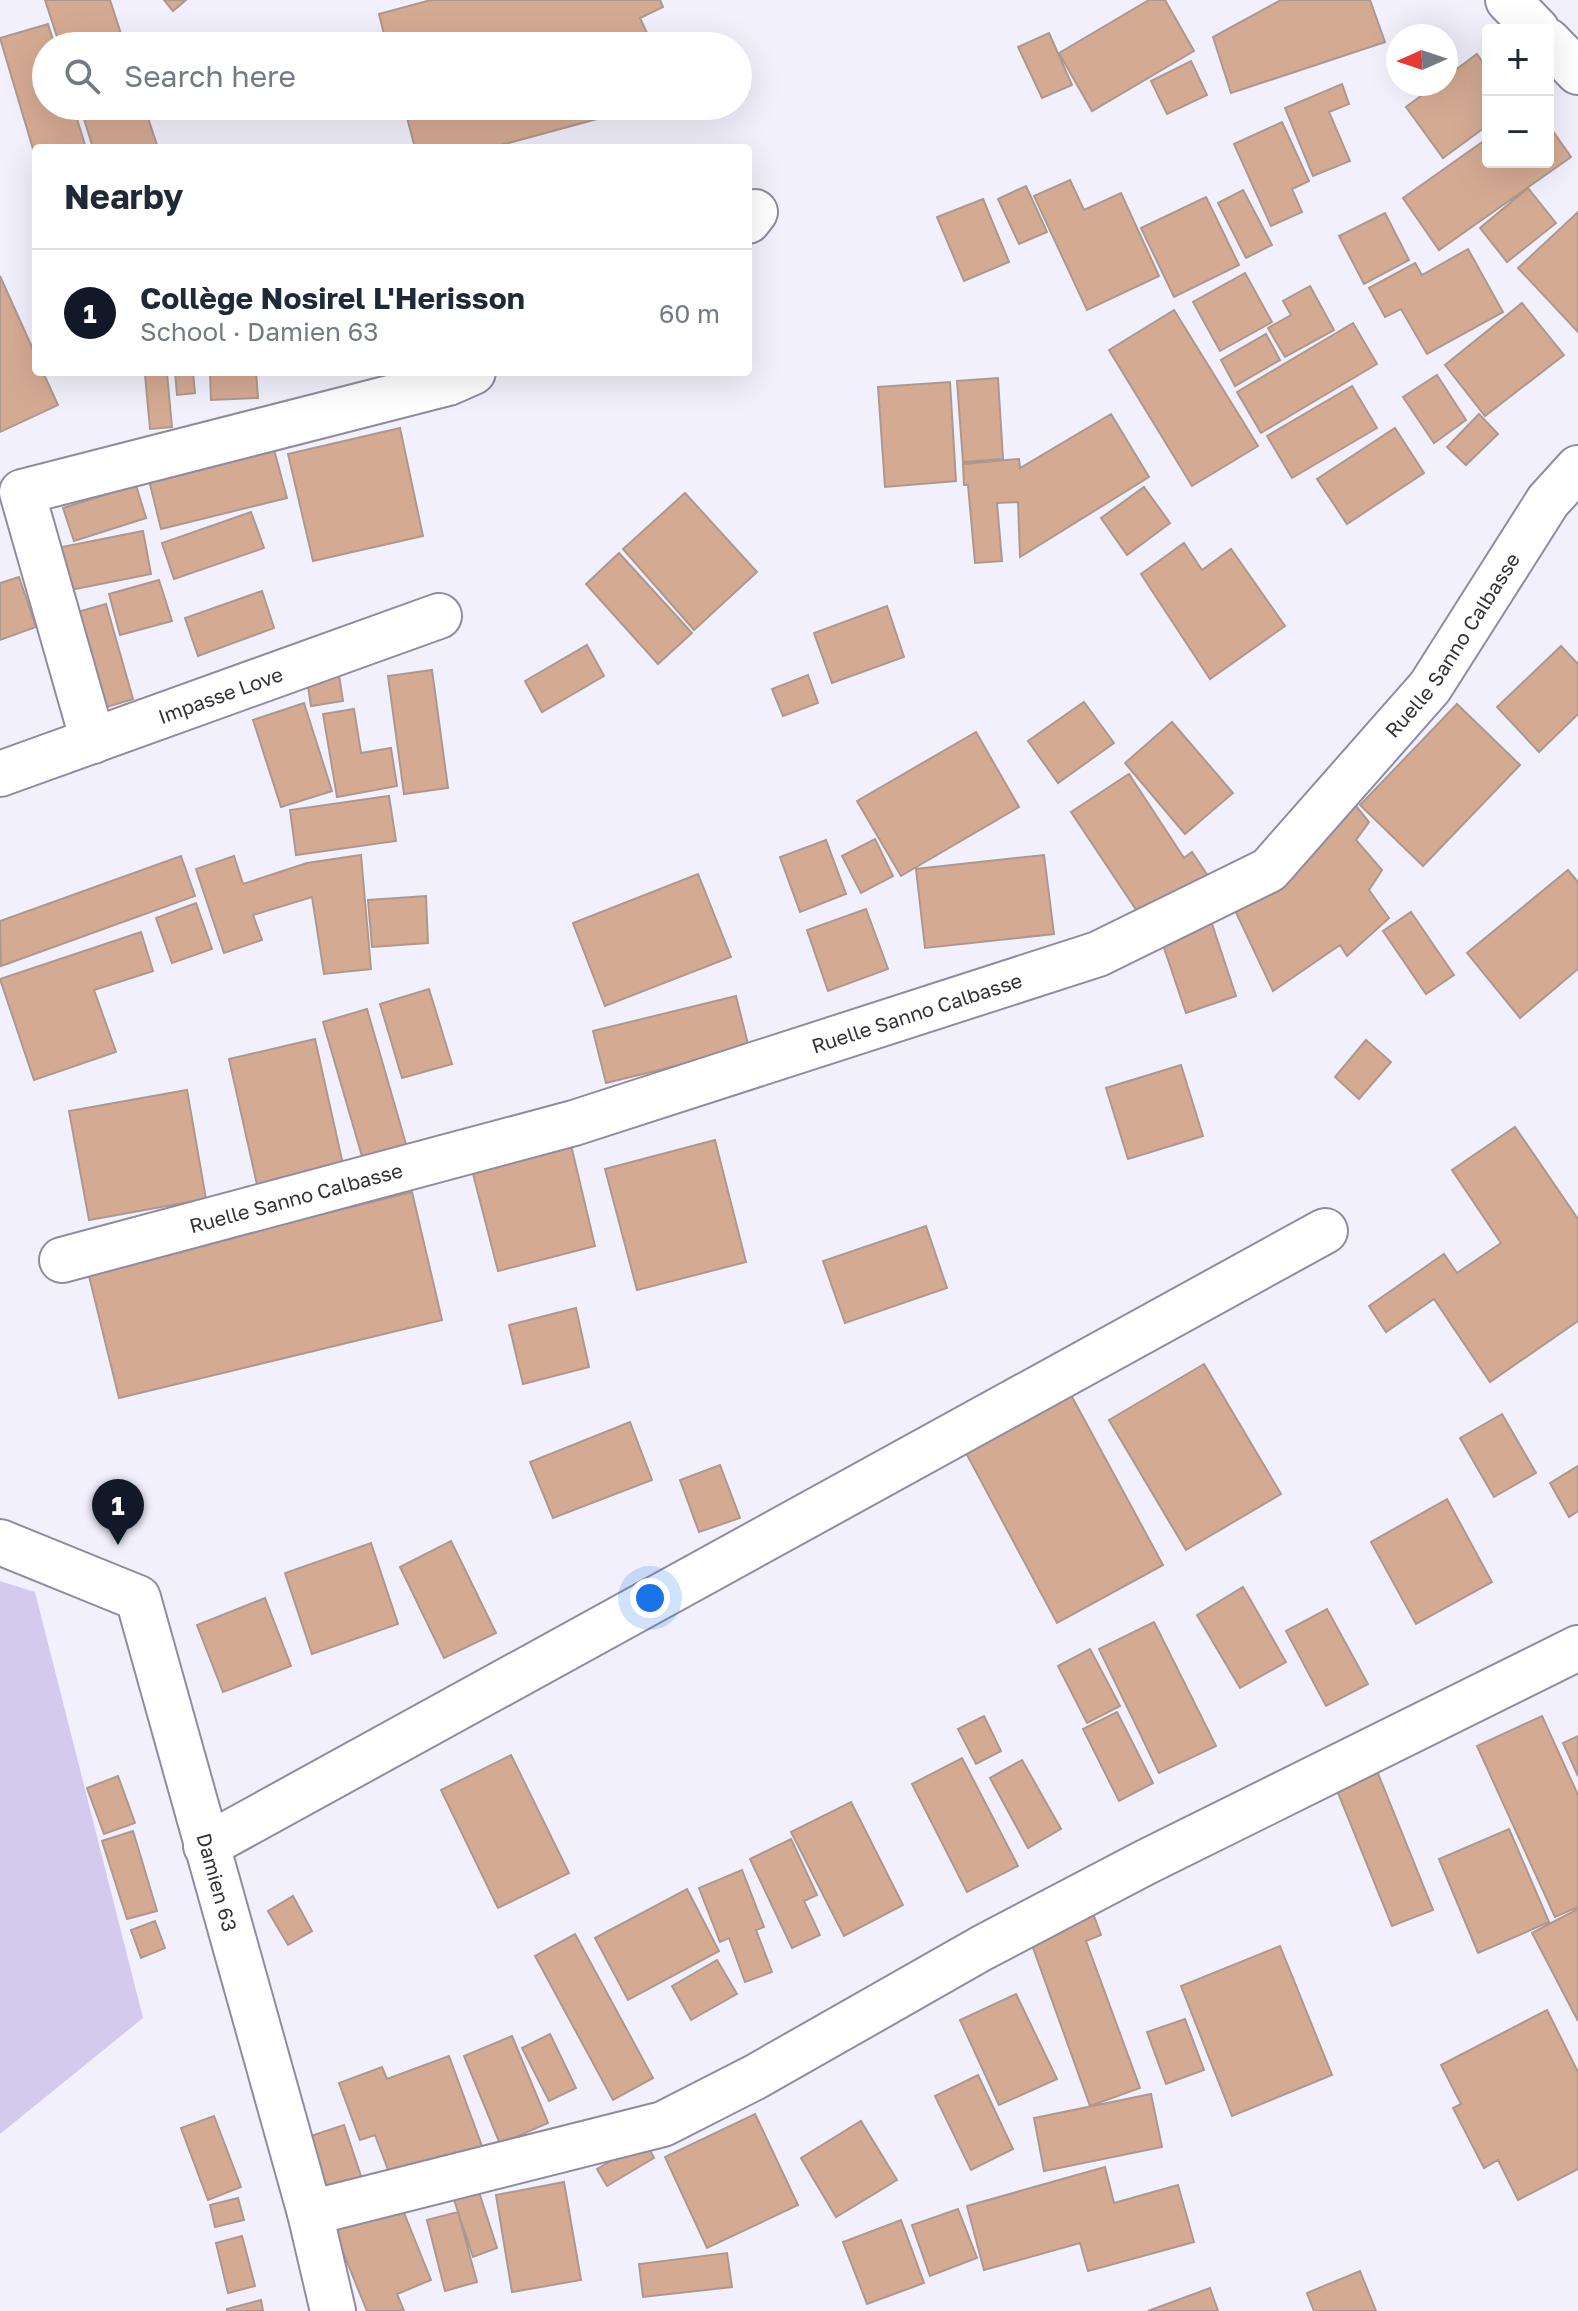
<!DOCTYPE html>
<html lang="en">
<head>
<meta charset="utf-8">
<style>
	:root { --surface:#fff; --page:#f6f6f7; --text:#1f2937; --muted:#747a83; --line:#e0e1e3; --accent:#111827 }
	body { margin:0; font-family:"Golos Text",sans-serif; background:var(--page); color:var(--text) }
	.controls { position:absolute; right:24px; top:24px; display:grid; overflow:hidden; border-radius:8px; box-shadow:0 8px 32px #0002 }
	.controls button { width:72px; height:72px; display:grid; place-items:center; padding:0; border:0; border-bottom:2px solid var(--line); background:var(--surface); color:var(--text); font:40px sans-serif }
	.compass { position:absolute; left:1386px; top:24px; width:72px; height:72px; border-radius:50%; background:var(--surface); box-shadow:0 8px 32px #0002; rotate:267deg }
	.you { position:absolute; left:650px; top:1598px; width:28px; height:28px; margin:-20px; border:6px solid #fff; border-radius:50%; background:#1a73e8; box-shadow:0 0 0 12px #1a73e833 }
	.badge { display:grid; place-items:center; width:52px; height:52px; border-radius:50%; background:var(--accent); color:#fff; font-size:26px; font-weight:700 }
	.pin { position:absolute; translate:-50% -66px; filter:drop-shadow(0 2px 4px #0008) }
	.pin::after { content:''; position:absolute; top:42px; width:28px; height:24px; background:inherit; clip-path:polygon(0 0,100% 0,50% 100%) }
	.list { margin:0; padding:0; list-style:none }
	h2 { display:flex; justify-content:space-between; align-items:center; height:104px; margin:0; padding:0 32px; font-size:34px }
	h2 small { font-size:26px; font-weight:400; color:var(--muted) }
	.list li { display:grid; grid-template-columns:52px 1fr auto; gap:24px; align-items:center; box-sizing:border-box; height:128px; padding:0 32px; border-top:2px solid var(--line) }
	.list b { display:block; font-size:30px; white-space:nowrap }
	.list p { margin:0; font-size:26px; white-space:nowrap; color:var(--muted) }
	.list em { font-size:26px; font-style:normal; color:var(--muted) }
	.icon { flex:none; width:44px; height:44px; fill:none; stroke:currentColor; stroke-width:2; stroke-linecap:round; stroke-linejoin:round }
	.map { position:relative; flex:none; width:1578px; height:2311px; overflow:hidden }
	.search { position:absolute; background:var(--surface); box-shadow:0 8px 32px #0002; left:32px; top:32px; width:720px; height:88px; display:flex; align-items:center; gap:20px; box-sizing:border-box; padding:0 28px; border-radius:44px; color:var(--muted); font-size:30px }
	.panel { position:absolute; background:var(--surface); box-shadow:0 8px 32px #0002; left:32px; top:144px; width:720px; height:232px; border-radius:8px }
	.map>svg:first-child { display:block }
</style>
</head>
<body>
<div class="map">
<svg width="1578" height="2311" viewBox="0 0 1578 2311">
	<rect width="100%" height="100%" fill="#f3f0fd"/>
	<path fill="#d3caee" d="M0,1581L35,1592L143,2018L0,2134Z"/>
	<path fill="#d5aa93" stroke="#ae988d" stroke-width="2" d="M45,0H110L125,46H60Z
		M164,0H186L173,11Z
		M431,0H660L663,7L640,18L653,46H387L379,14Z
		M1149,0H1165L1194,51L1092,111L1059,53Z
		M1281,0H1370L1385,42L1231,93L1213,37Z
		M48,24L55,46H46V106H73L86,148H36V159L0,38Z
		M1049,33L1072,85L1042,98L1018,47Z
		M1477,54L1488,70V125L1443,158L1406,107L1437,84H1446V77Z
		M1191,61L1207,95L1167,114L1151,81Z
		M1342,84L1349,104L1329,112L1350,161L1313,176L1285,108Z
		M80,106H144L158,148H93Z
		M404,106H645L490,148H415Z
		M1282,122L1309,181L1292,189L1302,212L1271,226L1234,144Z
		M1548,124L1571,157L1439,250L1403,198L1488,138V162H1548Z
		M1070,180L1084,210L1121,193L1159,276L1087,310L1034,196Z
		M1026,186L1047,232L1019,244L998,199Z
		M1528,188L1556,223L1507,262L1480,228Z
		M1243,190L1272,245L1246,258L1218,203Z
		M1206,197L1239,265L1174,297L1141,228Z
		M983,199L1009,262L964,281L937,217Z
		M1578,212V332L1518,268Z
		M1385,213L1409,260L1364,284L1339,236Z
		M1468,249L1503,312L1427,354L1401,309L1385,317L1369,288L1415,263L1422,275Z
		M1245,273L1272,322L1220,351L1193,302Z
		M0,276L36,356V372H43L58,405L0,432Z
		M1310,286L1334,330L1285,357L1268,328L1291,315L1283,301Z
		M1522,303L1564,355L1485,416L1445,365Z
		M1174,310L1258,446L1192,486L1109,350Z
		M1353,323L1377,364L1261,433L1237,392Z
		M1266,334L1280,360L1235,386L1221,360Z
		M175,372H193L195,393L177,395Z
		M210,372H256L258,398L211,400Z
		M167,373L172,427L150,429L145,375Z
		M1437,375L1466,420L1434,443L1403,397Z
		M998,378L1003,459L963,462L957,381Z
		M950,382L956,481L885,487L878,387Z
		M1352,386L1377,428L1292,478L1267,436Z
		M1111,414L1149,477L1020,557L1018,502L997,503L1002,561L975,563L968,485H964L963,464L1019,459L1020,468Z
		M1479,414L1498,434L1466,465L1447,447Z
		M400,428L423,536L313,561L288,454Z
		M1395,428L1424,473L1347,524L1317,479Z
		M273,446L287,498L161,529L148,476Z
		M136,485L146,518L74,541L63,508Z
		M1144,487L1170,523L1127,555L1101,518Z
		M685,493L757,572L694,630L623,549Z
		M251,512L264,548L174,579L162,543Z
		M143,531L151,574L65,591L57,548Z
		M1184,543L1202,570L1231,549L1285,626L1210,679L1141,574Z
		M619,553L692,633L658,664L586,584Z
		M19,577L36,627L0,640V583Z
		M159,580L172,621L120,635L109,594Z
		M262,591L274,628L198,656L185,618Z
		M106,604L133,699L100,709L74,613Z
		M887,606L904,657L832,683L814,633Z
		M587,645L604,676L542,712L525,681Z
		M1561,646L1578,664V714L1539,752L1497,707Z
		M337,662L343,701L311,706L305,667Z
		M432,670L448,788L404,794L388,676Z
		M808,675L818,703L783,716L772,689Z
		M1084,702L1114,743L1058,783L1028,741Z
		M304,703L332,791L281,807L253,720Z
		M1457,704L1520,765L1423,866L1360,805Z
		M354,709L361,753L391,748L397,786L337,797L323,714Z
		M1172,722L1233,793L1185,834L1125,763Z
		M976,732L1019,807L901,876L857,801Z
		M1129,774L1184,858L1192,852L1208,876L1143,920L1071,812Z
		M389,796L396,841L296,855L290,810Z
		M1352,801L1369,822L1356,840L1382,870L1369,890L1389,918L1347,956L1340,945L1273,991L1233,906Z
		M875,839L893,876L861,893L842,856Z
		M826,840L846,894L800,912L780,857Z
		M361,855L371,969L324,974L312,897L253,915L262,940L224,953L196,869L234,856L243,884L307,863Z
		M1044,855L1054,934L925,948L916,869Z
		M181,856L195,896L1,966L0,921Z
		M1568,870L1578,882V969L1520,1018L1467,953Z
		M698,874L731,957L605,1006L573,923Z
		M426,896L428,943L372,947L368,900Z
		M196,903L212,949L172,963L156,918Z
		M866,909L888,969L828,991L807,930Z
		M1411,912L1454,975L1426,994L1383,931Z
		M1209,915L1236,996L1186,1013L1159,933Z
		M141,932L153,971L94,990L116,1052L34,1080L0,979Z
		M429,989L452,1064L402,1078L380,1004Z
		M736,996L749,1048L606,1083L593,1031Z
		M367,1009L408,1151L364,1163L323,1022Z
		M315,1039L344,1169L258,1189L229,1059Z
		M1366,1040L1391,1062L1359,1099L1335,1077Z
		M1181,1065L1203,1136L1128,1159L1106,1088Z
		M187,1090L206,1199L89,1220L69,1111Z
		M1515,1127L1578,1219V1321L1490,1382L1434,1299L1386,1332L1369,1306L1444,1254L1457,1273L1501,1243L1452,1170Z
		M715,1140L746,1262L637,1290L605,1169Z
		M570,1141L595,1246L498,1271L471,1166Z
		M412,1192L442,1320L119,1398L88,1272Z
		M926,1226L947,1288L845,1323L823,1261Z
		M576,1308L589,1367L523,1384L509,1325Z
		M1204,1364L1281,1494L1186,1550L1109,1420Z
		M1071,1395L1163,1565L1057,1623L966,1453Z
		M1502,1414L1536,1473L1494,1497L1460,1438Z
		M630,1422L652,1480L553,1518L530,1462Z
		M720,1465L740,1518L699,1532L680,1480Z
		M1578,1466V1511L1569,1517L1550,1483Z
		M1447,1499L1492,1582L1416,1624L1371,1542Z
		M451,1541L496,1633L444,1658L400,1567Z
		M371,1543L398,1624L312,1654L285,1573Z
		M1243,1587L1286,1662L1240,1688L1197,1615Z
		M265,1598L291,1666L223,1692L197,1625Z
		M1327,1609L1368,1684L1326,1706L1286,1631Z
		M1154,1622L1216,1746L1159,1773L1099,1649Z
		M1090,1649L1120,1706L1087,1723L1058,1666Z
		M1117,1712L1153,1783L1119,1801L1083,1729Z
		M984,1716L1001,1751L976,1764L958,1729Z
		M1542,1716L1578,1795V1907L1555,1917L1477,1746Z
		M1578,1736V1776L1563,1743Z
		M511,1755L569,1873L498,1908L441,1790Z
		M962,1758L1018,1866L967,1892L912,1784Z
		M1022,1760L1061,1829L1028,1848L990,1778Z
		M1375,1766L1433,1910L1392,1926L1334,1783Z
		M118,1776L135,1823L104,1834L87,1788Z
		M851,1802L903,1905L844,1936L791,1832Z
		M1509,1829L1549,1922L1478,1953L1439,1859Z
		M133,1831L157,1911L127,1919L102,1841Z
		M791,1839L817,1895L804,1901L820,1935L792,1948L750,1859Z
		M742,1870L764,1927L756,1930L772,1972L745,1982L729,1938L720,1942L699,1888Z
		M687,1889L719,1951L628,2000L595,1938Z
		M293,1896L312,1931L288,1945L268,1911Z
		M1091,1908L1101,1935L1086,1941L1140,2088L1090,2106L1027,1931Z
		M1578,1909V2021L1532,1933Z
		M155,1921L165,1948L141,1958L131,1930Z
		M575,1934L653,2078L613,2100L535,1956Z
		M1280,1946L1332,2075L1232,2116L1181,1986Z
		M717,1960L737,1994L691,2020L672,1986Z
		M1016,1994L1057,2079L999,2105L960,2020Z
		M1547,2010L1578,2072V2169L1518,2200L1498,2160L1484,2168L1453,2108L1461,2104L1441,2065Z
		M1185,2019L1204,2070L1166,2084L1147,2032Z
		M550,2034L576,2088L549,2101L522,2048Z
		M512,2036L548,2123L500,2144L464,2056Z
		M449,2056L483,2149L393,2183L375,2135L360,2140L339,2083L382,2067L387,2079Z
		M978,2075L1013,2149L971,2170L935,2096Z
		M1151,2094L1162,2147L1044,2171L1034,2118Z
		M755,2114L798,2205L707,2248L665,2157Z
		M214,2116L241,2187L208,2200L181,2128Z
		M861,2121L897,2180L836,2217L801,2158Z
		M344,2125L364,2185L324,2198L305,2138Z
		M645,2141L654,2158L607,2186L597,2169Z
		M1105,2167L1114,2203L1178,2185L1194,2242L1088,2271L1080,2243L984,2270L967,2206Z
		M564,2182L581,2280L512,2292L496,2195Z
		M478,2189L497,2248L473,2257L453,2197Z
		M238,2198L244,2220L215,2227L210,2205Z
		M400,2203L431,2280L397,2294L404,2311H367L334,2230Z
		M958,2209L977,2258L930,2276L912,2225Z
		M458,2212L477,2282L445,2291L427,2220Z
		M901,2220L924,2283L867,2304L843,2242Z
		M242,2236L255,2286L228,2293L216,2243Z
		M727,2253L732,2287L643,2297L639,2264Z
		M1360,2271L1376,2311H1314L1307,2293Z
		M1210,2288L1218,2311H1148Z
		M261,2300L263,2311H227V2309Z"/>
	<g fill="none" stroke-linecap="round" stroke-linejoin="round">
		<g stroke="#908b9f" stroke-width="48">
			<g id="minor">
				<path d="M748,221L755,212"/>
				<path d="M93,741L22,492L448,383L473,372"/>
				<path id="s1" d="M0,774L439,616"/>
				<path id="s2" d="M62,1260L574,1123L1098,954L1269,870L1430,687L1548,501L1578,468"/>
				<path id="s3" d="M0,1542L138,1598L310,2213L333,2311"/>
				<path d="M206,1846L1325,1231"/>
				<path d="M310,2213L663,2124L757,2076L982,1948L1146,1862L1578,1648"/>
			</g>
		</g>
		<g stroke="#908b9f" stroke-width="48">
			<path id="primary" d="M1508,0L1537,30
				M1548,41L1578,72"/>
		</g>
		<use href="#minor" stroke="#fff" stroke-width="44"/>
		<use href="#primary" stroke="#fff" stroke-width="44"/>
	</g>
	<g text-anchor="middle" dominant-baseline="central" stroke-width="6" stroke-linejoin="round" paint-order="stroke">
		<g font-size="20" fill="#323039" stroke="#f3f0fd">
			<text stroke="none"><textPath href="#s2" startOffset="1562">Ruelle Sanno Calbasse</textPath></text>
			<text stroke="none"><textPath href="#s1" startOffset="234">Impasse Love</textPath></text>
			<text stroke="none"><textPath href="#s2" startOffset="890">Ruelle Sanno Calbasse</textPath></text>
			<text stroke="none"><textPath href="#s2" startOffset="242">Ruelle Sanno Calbasse</textPath></text>
			<text stroke="none"><textPath href="#s3" startOffset="444">Damien 63</textPath></text>
		</g>
	</g>
</svg>
<div class="controls">
<button>+</button>
<button>−</button>
</div>
<svg class="compass" viewBox="-18 -18 36 36"><path d="M0-13l5 13h-10z" fill="#e53935"/><path d="M0 13l5-13h-10z" fill="#747a83"/></svg>
<div class="you"></div>
<div class="pin badge" style="left:118px;top:1545px">1</div>
<div class="search"><svg class="icon" aria-label="search" viewBox="0 0 24 24"><circle cx="10" cy="10" r="6"/><path d="M15 15l6 6"/></svg>Search here</div>
<section class="panel">
<h2>Nearby<small></small></h2>
<ul class="list">
<li><span class="badge">1</span><div><b>Collège Nosirel L'Herisson</b><p>School · Damien 63</p></div><em>60 m</em></li>
</ul>
</section>
</div>
</body>
</html>
